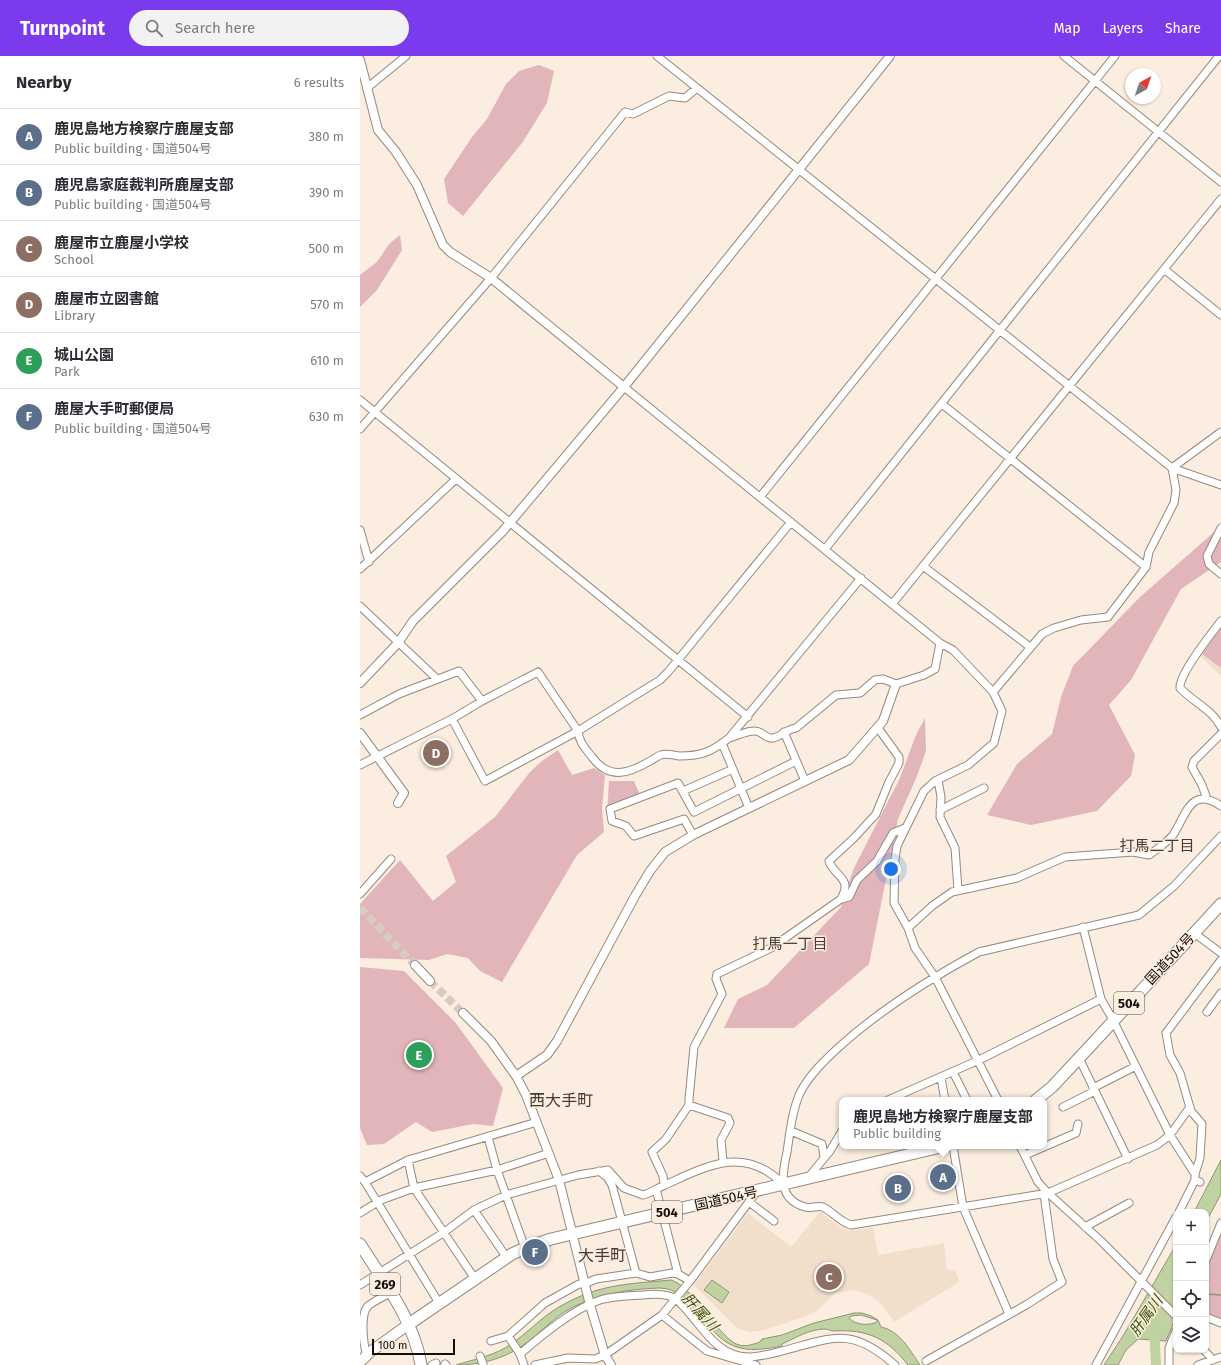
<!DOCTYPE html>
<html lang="en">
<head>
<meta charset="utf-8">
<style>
	:root { --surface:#fff; --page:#f2f2f3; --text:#2b2b33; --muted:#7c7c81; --line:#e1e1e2; --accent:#7c3aed }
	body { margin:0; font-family:"Fira Sans","Noto Sans JP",sans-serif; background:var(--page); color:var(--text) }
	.controls { position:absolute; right:12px; bottom:12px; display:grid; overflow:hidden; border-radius:8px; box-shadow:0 1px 3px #0004 }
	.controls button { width:36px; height:36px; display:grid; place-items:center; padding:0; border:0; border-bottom:1px solid var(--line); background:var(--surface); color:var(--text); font:20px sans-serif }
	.compass { position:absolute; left:765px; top:12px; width:36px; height:36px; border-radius:50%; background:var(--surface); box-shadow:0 1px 3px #0004; rotate:40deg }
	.scale { position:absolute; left:12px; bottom:10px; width:83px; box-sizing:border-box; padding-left:4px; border:2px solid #130e0a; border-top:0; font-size:11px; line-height:14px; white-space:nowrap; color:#130e0a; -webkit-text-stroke:3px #fbeddf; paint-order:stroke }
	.you { position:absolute; left:531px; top:813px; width:14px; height:14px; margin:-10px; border:3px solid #fff; border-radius:50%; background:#1a73e8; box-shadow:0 0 0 6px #1a73e833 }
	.badge { display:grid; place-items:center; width:26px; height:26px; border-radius:50%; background:var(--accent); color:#fff; font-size:13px; font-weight:700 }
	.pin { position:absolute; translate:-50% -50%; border:2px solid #fff; box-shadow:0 1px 4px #0006 }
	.popup { position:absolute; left:479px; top:1041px; width:208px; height:52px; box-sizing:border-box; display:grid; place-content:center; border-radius:8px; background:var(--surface); filter:drop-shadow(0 1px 3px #0005); font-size:13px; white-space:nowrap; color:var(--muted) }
	.popup b { font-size:15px; color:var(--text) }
	.popup::after { content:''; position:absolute; left:50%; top:100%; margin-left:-8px; border:8px solid transparent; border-top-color:var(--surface) }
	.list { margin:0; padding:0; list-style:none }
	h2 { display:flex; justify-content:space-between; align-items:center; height:52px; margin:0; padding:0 16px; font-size:17px }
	h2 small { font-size:13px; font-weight:400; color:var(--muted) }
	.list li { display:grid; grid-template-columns:26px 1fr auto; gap:12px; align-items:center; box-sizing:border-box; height:56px; padding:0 16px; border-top:1px solid var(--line) }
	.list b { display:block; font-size:15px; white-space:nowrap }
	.list p { margin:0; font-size:13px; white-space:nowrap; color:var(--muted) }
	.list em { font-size:13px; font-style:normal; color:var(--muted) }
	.icon { flex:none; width:22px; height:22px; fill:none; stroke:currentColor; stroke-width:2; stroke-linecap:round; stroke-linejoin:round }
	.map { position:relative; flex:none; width:861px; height:1309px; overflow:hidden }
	header { display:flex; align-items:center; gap:24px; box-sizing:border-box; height:56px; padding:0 20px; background:var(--accent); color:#fff }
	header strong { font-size:19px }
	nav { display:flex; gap:22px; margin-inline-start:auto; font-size:14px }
	.search { width:280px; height:36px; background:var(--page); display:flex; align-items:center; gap:10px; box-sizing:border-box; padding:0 14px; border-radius:22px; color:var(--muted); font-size:15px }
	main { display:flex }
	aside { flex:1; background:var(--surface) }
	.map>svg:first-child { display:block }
</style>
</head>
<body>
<header>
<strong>Turnpoint</strong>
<div class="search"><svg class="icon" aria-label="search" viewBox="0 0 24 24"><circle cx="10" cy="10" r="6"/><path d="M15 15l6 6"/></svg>Search here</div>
<nav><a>Map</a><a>Layers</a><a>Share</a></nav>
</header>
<main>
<aside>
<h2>Nearby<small>6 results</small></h2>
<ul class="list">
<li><span class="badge" style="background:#5c6f8a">A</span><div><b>鹿児島地方検察庁鹿屋支部</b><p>Public building · 国道504号</p></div><em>380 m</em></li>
<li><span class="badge" style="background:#5c6f8a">B</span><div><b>鹿児島家庭裁判所鹿屋支部</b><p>Public building · 国道504号</p></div><em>390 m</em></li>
<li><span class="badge" style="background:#8d6e63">C</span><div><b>鹿屋市立鹿屋小学校</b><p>School</p></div><em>500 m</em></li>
<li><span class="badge" style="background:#8d6e63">D</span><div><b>鹿屋市立図書館</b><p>Library</p></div><em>570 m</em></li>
<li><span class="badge" style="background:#2e9e5b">E</span><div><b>城山公園</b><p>Park</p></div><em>610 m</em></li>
<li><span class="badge" style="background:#5c6f8a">F</span><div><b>鹿屋大手町郵便局</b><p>Public building · 国道504号</p></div><em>630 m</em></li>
</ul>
</aside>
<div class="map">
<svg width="861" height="1309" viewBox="0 0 861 1309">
	<rect width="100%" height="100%" fill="#fbeddf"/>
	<path fill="#f2dfcb" d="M861,568V620L840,600Z
		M460,1156L482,1172L491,1175L513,1171L518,1199L584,1187L587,1213L590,1215L593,1214L596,1216L599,1226L534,1266L523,1250L514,1242L505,1237L494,1234L475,1237L458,1254L447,1260L404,1274L390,1276L378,1273L334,1229L388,1157L431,1191Z"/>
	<path fill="#e1b5b9" d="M179,9L194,15L187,47L162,87L103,160L88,147L84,123L112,81L127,63L146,28L159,15Z
		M40,179L42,194L17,234L0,251V219L17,206L29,188Z
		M861,470V506L821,533L771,624L749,649L775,699L771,720L737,755L671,769L627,759L657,708L692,678L701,641L713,610L780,541Z
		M861,572V612L842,598Z
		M565,662L566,695L557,720L538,763L509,908L434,972H364L378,943L407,929L481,851L493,814L540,722L556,679Z
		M198,694L212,719L234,712L245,719L242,752L244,776L217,799L142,926L120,915L108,902L87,898L69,904L0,902V848L40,804L73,845L96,826L86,800L135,761L170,716L182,705Z
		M249,725H274L281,742L247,758Z
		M0,911L44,915L95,966L143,1032L133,1070L114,1068L72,1076L56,1066L24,1088L7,1089L0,1072Z
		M861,1173V1264L846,1259V1210Z"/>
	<path fill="#c0d1a2" stroke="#8c9674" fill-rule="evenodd" d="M861,1104V1138L846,1166V1156H834Z
		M816,1189V1261L806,1285L778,1283L766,1294L758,1309H744L763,1280Z
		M311,1224C330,1230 347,1261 362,1276C367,1281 372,1287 379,1289C386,1291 394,1288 400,1286L402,1283L422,1279L454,1267L494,1257H502L511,1260L518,1264L521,1271C540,1275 549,1293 560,1309H548C527,1282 507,1273 474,1275C471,1275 468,1273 465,1273C450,1273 435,1282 422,1288V1290C406,1293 389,1296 374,1290C344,1279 334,1232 299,1232C269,1233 240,1238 213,1251C190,1262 175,1285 152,1296C135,1305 116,1309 96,1309C112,1304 131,1300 145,1292C165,1280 180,1262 199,1251C238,1228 268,1228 311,1224ZM501,1259L517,1264V1266C509,1270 495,1269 489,1262L491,1260Z
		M352,1224L369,1236L362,1247L344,1234Z"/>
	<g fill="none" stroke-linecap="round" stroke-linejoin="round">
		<path stroke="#8c9674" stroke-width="1.5" d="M846,1238L861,1239"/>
		<path stroke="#c0d1a2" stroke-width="10" d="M794,1270L796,1309"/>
		<path stroke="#d8ccbf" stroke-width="8" stroke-dasharray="8 4" stroke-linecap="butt" d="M0,852L55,909
			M70,925L103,957"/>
		<g stroke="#96897d" stroke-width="9">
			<path id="minor" d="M297,0L812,412L861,429
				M704,0L861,126
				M7,32L46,0
				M804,213L861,259
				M264,331L580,587L593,594L633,636L642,655L634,687L608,709L575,725L564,735L537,790L535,803L534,847L548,872L555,892L575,921L638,1044
				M0,344L388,661
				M582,348L786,511
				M0,373L131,222L265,56L273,58L309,40L325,42L337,32
				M812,412L861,376
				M400,441L755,0
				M861,472L847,500L849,508L861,518
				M0,474L9,506
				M465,493L859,0
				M563,510L670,591
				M0,513L96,423
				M533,547L861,143
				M0,550L77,623
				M861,565C851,578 819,618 820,632C833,646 853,654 861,671
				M633,636L682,578L694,572L721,564L748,561L786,511L789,496L814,447L816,434L812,412
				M0,659L39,638L99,615L122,645
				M92,663L125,725L218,675C219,686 225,692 232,701C249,724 268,718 290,705C294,703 297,700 301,699C306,697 313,699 319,700C342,700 351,696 369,682L501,522
				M424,676L445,725
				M369,682C377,680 386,675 394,675C402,674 406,684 413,682C422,680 427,673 436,672L476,639L500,637L515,624L523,623L536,628L564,619L575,613L580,587
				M362,687L389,752
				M0,709L92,663L122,645L178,616L218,675L300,624L308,616L431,466
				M578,724L581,741L580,761L595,792L598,834
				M323,735L373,713
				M847,743L842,729L832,711L834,705L861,678
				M580,754L624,732
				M333,779L324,763L274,780L266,770L252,765L250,753L318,727L334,756L436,705
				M0,838L31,803
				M481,843C493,821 475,822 469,805L494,782L516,758L529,726L539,707V701L518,672
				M723,871L741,943L753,964L810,1079L835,1118V1124L840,1126
				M548,872L572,850L592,836L657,822L705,801L773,796L789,799C797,793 807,787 813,779C826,760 830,729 861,750
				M834,877L861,897
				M847,956L861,937
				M719,1002L768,1103
				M593,1016L607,1044
				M581,1022L585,1044
				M733,1032L776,1010
				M528,1044L619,1004L741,943
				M703,1051L735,1035
				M830,1051L810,1079L797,1089L688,1137L491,1169C480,1166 473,1156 463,1151C457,1149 451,1153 445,1151C417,1143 422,1118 427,1096C430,1076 432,1055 440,1037C449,1019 465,1004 479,991C521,953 569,923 619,896L779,859L814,830L861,780
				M431,1075L462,1088L464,1101
				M128,1081L137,1114L165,1192
				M593,1090L603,1151L649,1258
				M660,1090L678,1126L688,1137L741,1185L816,1260
				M665,1099L716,1077L718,1068
				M48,1104L54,1132L115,1223
				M363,1105L361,1084L370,1067L368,1062L329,1049V1043L334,991L362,938L356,923L357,918L411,892L481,843L489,841L497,824L517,805L533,777L545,772
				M239,1115L247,1121L252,1129L276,1217
				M835,1118L840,1102L842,1068L831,1055L820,1017L810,999L806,977L861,904
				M0,1120L5,1126L48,1104L177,1066
				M447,1123L470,1095L482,1075
				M5,1126L79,1247
				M304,1129L303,1120L292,1096L306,1083L329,1049
				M296,1133L318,1218
				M389,1146L414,1165
				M114,1154L147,1202
				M819,1156L835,1124
				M0,1157L21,1144L54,1132L137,1114L189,1097
				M725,1171L769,1147
				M846,1204L861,1167
				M0,1229L83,1177L114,1154L146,1139L218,1119L248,1114L264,1132L283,1139C291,1137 297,1132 305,1129C347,1110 384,1089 423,1128
				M302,1259L347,1295L396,1309
				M846,1261L861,1267
				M148,1280L160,1298L164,1309
				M131,1285L148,1280L185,1247L219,1228H224L236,1223L276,1217L290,1221L312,1217L318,1218L330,1225
				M844,1294L853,1304
				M160,1298C181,1280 213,1253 240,1244C253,1240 268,1240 282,1239C292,1238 309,1237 317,1244C339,1263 354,1301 388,1301C398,1301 409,1298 418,1296C471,1283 489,1268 535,1309
				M7,1299C3,1288 0,1258 8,1250C14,1245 23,1241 30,1237
				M120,1300L123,1308
				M566,1305L666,1249L702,1226L693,1203L684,1138
				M85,1308L86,1309
				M72,1309L76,1307
				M175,1309L208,1302L235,1303L245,1299L302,1259L330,1225L397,1135
				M736,1309L816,1161
				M809,1309V1292L816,1275
				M838,1309L861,1301"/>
		</g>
		<g stroke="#96897d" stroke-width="10">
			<path id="tertiary" d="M0,4L18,74L36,96L57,129L83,189L90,196L131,222L264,331
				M0,627L38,587L53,565L142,476L264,331L530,0
				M0,677L44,737L38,747
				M55,909L70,925
				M103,957L131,985L156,1020L166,1039L199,1124L230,1249L245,1299L251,1309
				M156,1020L187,999L197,985L275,840L290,815L305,796L333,779L489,704L523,665L536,628"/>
		</g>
		<g stroke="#96897d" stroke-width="12">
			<path id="primary" d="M0,1306L10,1296L49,1268"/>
		</g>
		<g stroke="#96897d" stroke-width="13">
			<path id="trunk" d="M676,1044L692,1031L734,986L861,848
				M0,1188C24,1226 54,1264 61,1309
				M49,1268L152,1198L165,1192L191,1183L585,1090"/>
		</g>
		<use href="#minor" stroke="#fff" stroke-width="7"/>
		<use href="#tertiary" stroke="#fff" stroke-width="8"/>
		<use href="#primary" stroke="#fff" stroke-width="10"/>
		<use href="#trunk" stroke="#fff" stroke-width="11"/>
	</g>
	<g text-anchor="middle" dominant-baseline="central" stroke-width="3" stroke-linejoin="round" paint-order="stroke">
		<g fill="#fbeddf" stroke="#59514a" stroke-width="1">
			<rect x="754" y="936" width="30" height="22" rx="3"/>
			<rect x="292" y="1145" width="30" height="22" rx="3"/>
			<rect x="10" y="1217" width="30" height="22" rx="3"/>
		</g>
		<g font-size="13" font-weight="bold" fill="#130e0a">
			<text x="769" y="947">504</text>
			<text x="307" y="1156">504</text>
			<text x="25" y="1228">269</text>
		</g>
		<g font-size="14" fill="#130e0a" stroke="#fbeddf">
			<text transform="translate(810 903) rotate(-47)">国道504号</text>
			<text transform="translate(366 1143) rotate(-13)">国道504号</text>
		</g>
		<g font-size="15" fill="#463b30" stroke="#fbeddf">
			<text x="797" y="790">打馬二丁目</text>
			<text x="430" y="888">打馬一丁目</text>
		</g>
		<g font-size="15" font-style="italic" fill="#41540c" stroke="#fbeddf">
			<text transform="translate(340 1256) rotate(47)">肝属川</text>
			<text transform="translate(786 1260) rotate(-55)">肝属川</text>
		</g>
		<g font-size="16" fill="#463b30" stroke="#fbeddf">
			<text x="201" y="1044">西大手町</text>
			<text x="242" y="1199">大手町</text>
		</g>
	</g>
</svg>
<div class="controls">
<button>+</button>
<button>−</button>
<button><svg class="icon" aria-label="locate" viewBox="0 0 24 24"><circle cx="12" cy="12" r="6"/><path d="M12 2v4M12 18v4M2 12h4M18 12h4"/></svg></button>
<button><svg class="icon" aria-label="layers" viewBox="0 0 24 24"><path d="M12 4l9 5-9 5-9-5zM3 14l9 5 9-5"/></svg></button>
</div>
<svg class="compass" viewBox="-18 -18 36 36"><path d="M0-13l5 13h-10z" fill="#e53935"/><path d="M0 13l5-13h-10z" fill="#7c7c81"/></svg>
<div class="scale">100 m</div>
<div class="you"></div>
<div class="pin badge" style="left:583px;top:1121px;background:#5c6f8a">A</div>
<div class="popup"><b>鹿児島地方検察庁鹿屋支部</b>Public building</div>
<div class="pin badge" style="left:538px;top:1132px;background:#5c6f8a">B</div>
<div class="pin badge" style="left:469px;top:1221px;background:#8d6e63">C</div>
<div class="pin badge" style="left:76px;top:697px;background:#8d6e63">D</div>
<div class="pin badge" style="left:59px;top:999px;background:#2e9e5b">E</div>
<div class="pin badge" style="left:175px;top:1196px;background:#5c6f8a">F</div>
</div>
</main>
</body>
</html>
